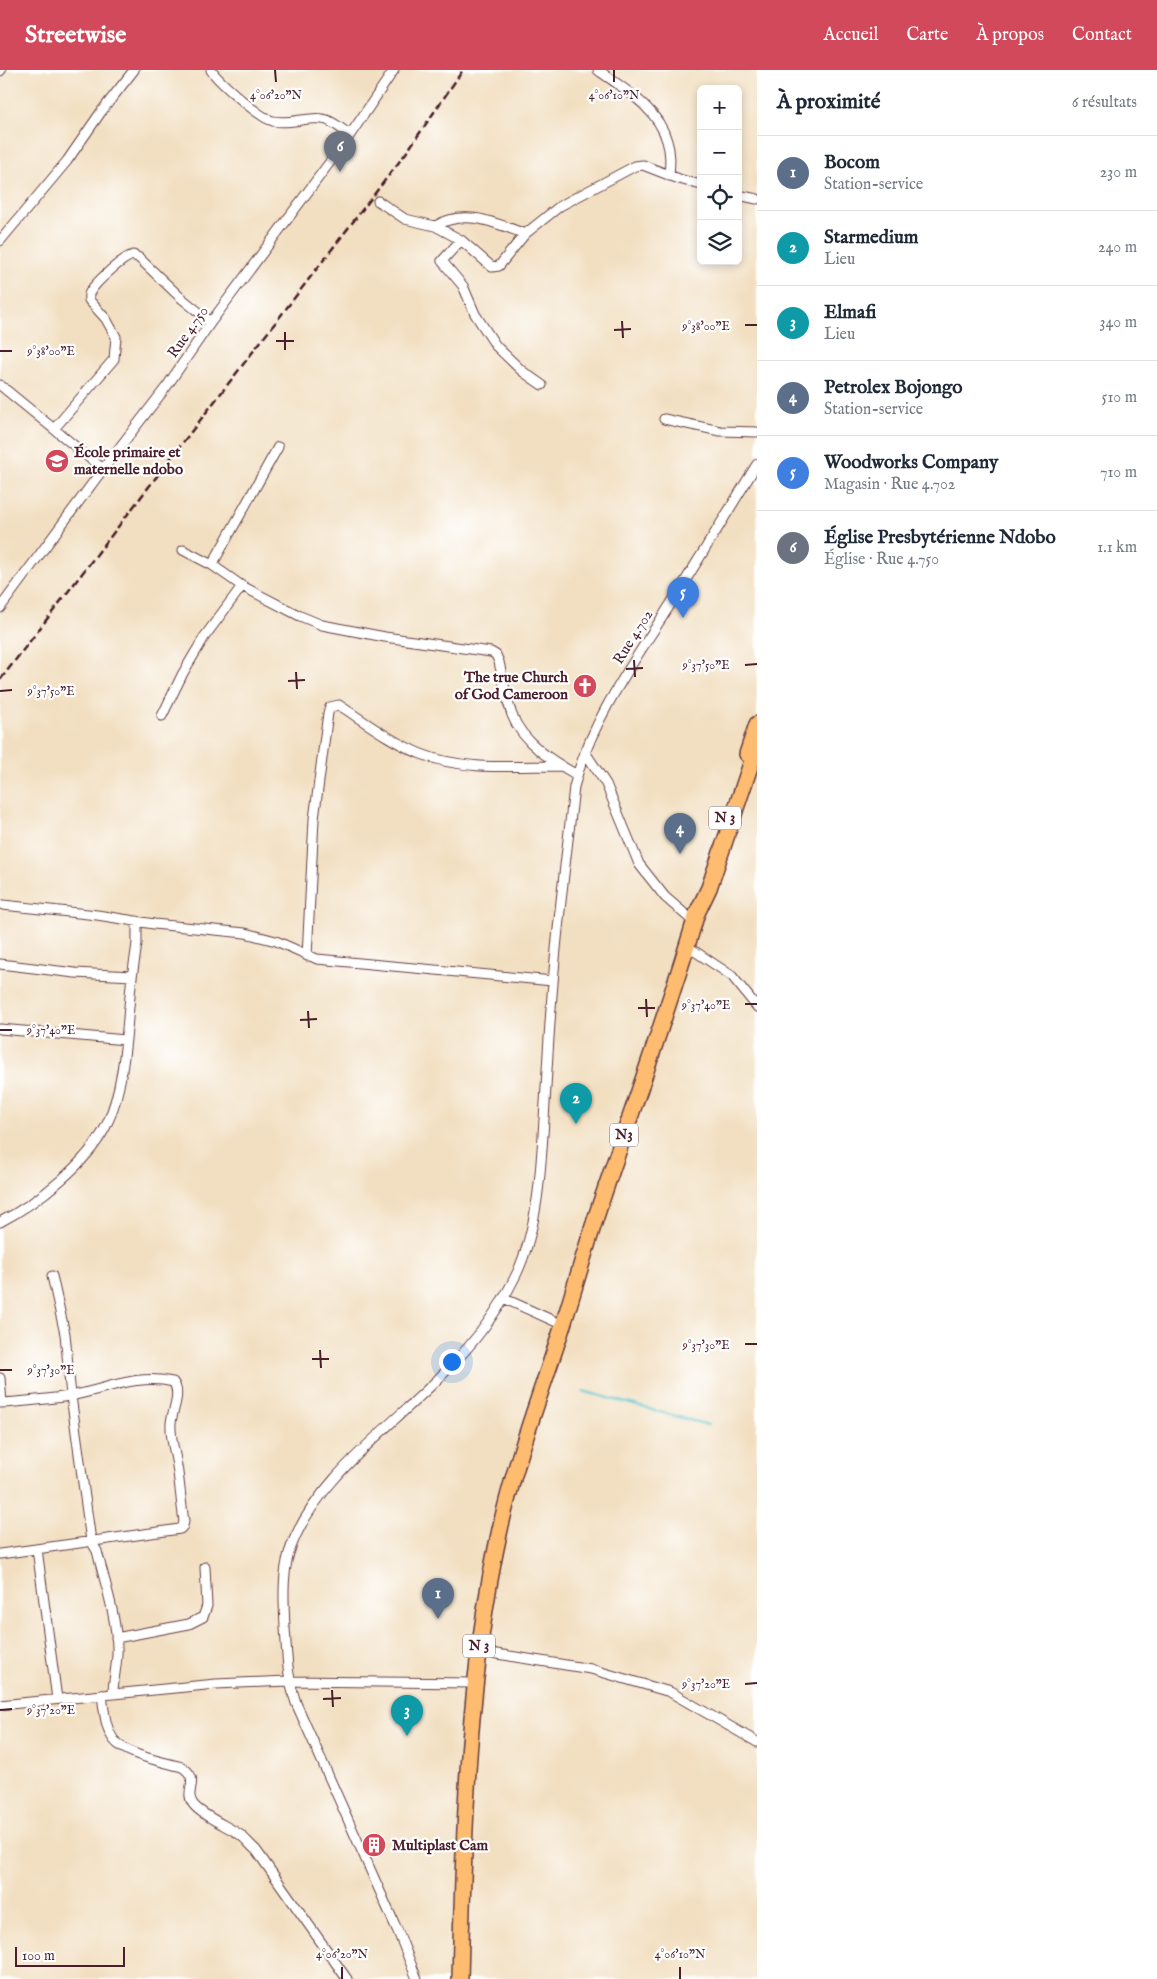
<!DOCTYPE html>
<html lang="fr">
<head>
<meta charset="utf-8">
<style>
	:root { --surface:#fff; --page:#f6f6f7; --text:#1f2937; --muted:#747a83; --line:#e0e1e3; --accent:#d1495b }
	body { margin:0; font-family:"IM FELL English",serif; background:var(--page); color:var(--text) }
	.controls { position:absolute; right:15px; top:15px; display:grid; overflow:hidden; border-radius:8px; box-shadow:0 2px 8px #0003 }
	.controls button { width:45px; height:45px; display:grid; place-items:center; padding:0; border:0; border-bottom:1px solid var(--line); background:var(--surface); color:var(--text); font:25px sans-serif }
	.scale { position:absolute; left:15px; bottom:12px; width:110px; box-sizing:border-box; padding-left:5px; border:2px solid #4a1f2b; border-top:0; font-size:14px; line-height:18px; white-space:nowrap; color:#4a1f2b; -webkit-text-stroke:4px #fff; paint-order:stroke }
	.you { position:absolute; left:451px; top:1291px; width:18px; height:18px; margin:-12px; border:4px solid #fff; border-radius:50%; background:#1a73e8; box-shadow:0 0 0 8px #1a73e833 }
	.badge { display:grid; place-items:center; width:32px; height:32px; border-radius:50%; background:var(--accent); color:#fff; font-size:16px; font-weight:700 }
	.pin { position:absolute; translate:-50% -41px; filter:drop-shadow(0 1px 2px #0008) }
	.pin::after { content:''; position:absolute; top:26px; width:18px; height:15px; background:inherit; clip-path:polygon(0 0,100% 0,50% 100%) }
	.list { margin:0; padding:0; list-style:none }
	h2 { display:flex; justify-content:space-between; align-items:center; height:65px; margin:0; padding:0 20px; font-size:21px }
	h2 small { font-size:16px; font-weight:400; color:var(--muted) }
	.list li { display:grid; grid-template-columns:32px 1fr auto; gap:15px; align-items:center; box-sizing:border-box; height:75px; padding:0 20px; border-top:1px solid var(--line) }
	.list b { display:block; font-size:19px; white-space:nowrap }
	.list p { margin:0; font-size:16px; white-space:nowrap; color:var(--muted) }
	.list em { font-size:16px; font-style:normal; color:var(--muted) }
	.icon { flex:none; width:28px; height:28px; fill:none; stroke:currentColor; stroke-width:2; stroke-linecap:round; stroke-linejoin:round }
	.map { position:relative; flex:none; width:757px; height:1909px; overflow:hidden }
	header { display:flex; align-items:center; gap:30px; box-sizing:border-box; height:70px; padding:0 25px; background:var(--accent); color:#fff }
	header strong { font-size:24px }
	nav { display:flex; gap:28px; margin-inline-start:auto; font-size:18px }
	main { display:flex }
	aside { flex:1; background:var(--surface) }
	.map>svg:first-child { display:block }
</style>
</head>
<body>
<header>
<strong>Streetwise</strong>
<nav><a>Accueil</a><a>Carte</a><a>À propos</a><a>Contact</a></nav>
</header>
<main>
<div class="map">
<svg width="757" height="1909" viewBox="0 0 757 1909">
	<rect width="100%" height="100%" fill="#fff"/>
	<filter id="ink" filterUnits="userSpaceOnUse"><feTurbulence type="fractalNoise" baseFrequency=".02" numOctaves="2"/><feDisplacementMap in="SourceGraphic" scale="10" xChannelSelector="R" yChannelSelector="G"/><feConvolveMatrix kernelMatrix="1 2 1 2 8 2 1 2 1" color-interpolation-filters="sRGB"/></filter>
	<filter id="wash" filterUnits="userSpaceOnUse"><feTurbulence type="fractalNoise" baseFrequency=".0096" numOctaves="4" result="noise"/><feDisplacementMap in="SourceGraphic" scale="20" xChannelSelector="R" yChannelSelector="G"/><feGaussianBlur stdDeviation="1.12" result="paint"/><feColorMatrix in="noise" values="0 0 0 0 0 0 0 0 0 0 0 0 0 0 0 0 0 1.4 0 .05"/><feComposite in="paint" operator="in"/></filter>
	<g filter="url(#wash)">
		<rect width="100%" height="100%" fill="#f2dfc1"/>
		<g fill="none" stroke-linecap="round" stroke-linejoin="round">
			<path stroke="#51c0c7" stroke-width="2.5" d="M583,1321L708,1355"/>
		</g>
	</g>
	<g filter="url(#ink)">
		<g fill="none" stroke-linecap="round" stroke-linejoin="round">
			<g stroke="#633c42" stroke-width="11">
				<path id="minor" d="M211,0C218,11 261,49 273,51C290,55 311,45 327,50C335,53 343,60 350,65
					M598,0C624,19 658,38 667,71C671,83 670,94 669,106
					M0,1L1,0
					M738,125L757,129
					M378,131L405,149L435,156L461,170L492,197L499,196L525,164L560,136L635,96L643,95L679,109L701,115
					M435,156C465,138 496,153 525,164
					M461,170L442,191L463,216L475,244L496,276L522,301L542,315
					M0,171L67,91L101,42L134,0
					M0,315L103,399
					M664,349L720,361L757,362
					M54,359L114,289L116,267L106,249L89,230C89,226 88,225 90,222C96,212 122,188 133,185L139,188L180,227L211,252
					M183,480L212,495L242,516L300,546L322,555L385,567L491,582L496,585L499,592C503,609 506,628 512,645C523,673 552,691 577,705
					M212,495L278,377
					M0,538L103,399L167,316L211,252L350,65L394,0
					M162,646L183,603L205,566L242,516
					M585,682L606,714L639,794L665,827L694,852
					M3,835L97,845L154,854L245,863L276,871L317,889L553,911
					M687,876L732,906L757,937
					M307,886L314,749L328,643L330,637L339,635C365,652 392,672 421,684C464,701 515,696 561,696
					M0,894L75,903L132,906
					M0,959L126,970
					M0,1152C37,1133 87,1094 106,1056C124,1019 126,967 130,926C131,908 135,891 137,873V851
					M52,1206L65,1264L71,1326L91,1471L97,1481C105,1513 116,1545 117,1577C118,1593 113,1608 113,1624
					M503,1228L563,1255
					M0,1308L2,1333
					M0,1333C23,1332 47,1329 70,1326C104,1320 138,1303 173,1312C182,1323 172,1341 171,1353C170,1368 175,1382 177,1396C180,1414 181,1433 184,1451L183,1456L180,1459L0,1484
					M37,1479L57,1629
					M116,1568L189,1554L203,1547L207,1536L205,1497
					M478,1581L591,1599L670,1622L757,1672
					M102,1625C104,1639 105,1658 114,1670C125,1685 164,1692 182,1697C202,1710 183,1720 193,1734C201,1745 227,1756 239,1764C245,1768 250,1775 256,1780L347,1909
					M0,1635L216,1614L288,1611L474,1613
					M417,1909L399,1864L296,1633C287,1607 287,1585 285,1558C284,1533 282,1507 289,1483C312,1411 395,1354 446,1301C474,1273 500,1239 517,1203C538,1157 541,1099 544,1049C547,1004 549,959 553,913C558,848 567,782 574,717C589,656 629,598 663,546C695,496 726,445 757,394"/>
			</g>
			<g stroke="#633c42" stroke-width="18">
				<path id="trunk" d="M747,684L757,654
					M460,1909C464,1760 467,1611 499,1464C514,1394 540,1326 562,1258C576,1214 588,1169 603,1126C635,1032 669,938 697,843L709,818L757,676"/>
			</g>
			<use href="#minor" stroke="#fff" stroke-width="9"/>
			<use href="#trunk" stroke="#fdbc70" stroke-width="15"/>
			<path stroke="#4a1f2b" stroke-width="2.5" stroke-dasharray="8 4" stroke-linecap="butt" d="M0,610L406,83L463,0"/>
		</g>
	</g>
	<path fill="none" stroke="#4a1f2b" stroke-width="2" d="M275,0L276,12M614,0V12M622,251L623,268M745,255H757M614,260L631,259M285,262V280M276,271H294M0,281H12M634,590L635,607M745,595L757,594M626,599L643,598M296,602L297,619M288,611L305,610M0,621L12,620M646,929L647,947M745,934H757M638,938H655M308,941L309,958M300,950L317,949M0,960H12M745,1274H757M320,1280L321,1298M312,1289H329M0,1300H12M745,1614L757,1613M332,1620L333,1637M323,1629L341,1628M0,1640L12,1639M342,1897V1909M680,1897V1909"/>
	<defs>
		<g id="school-disc" transform="scale(1.25)"><circle r="9.5" fill="#d1495b" stroke="#fff"/><path d="M0-5L7-2L0 1L-7-2ZM-4 1L0 2.5L4 1V4Q0 6-4 4Z" fill="#fff"/></g>
		<g id="church-disc" transform="scale(1.25)"><circle r="9.5" fill="#d1495b" stroke="#fff"/><path d="M-1.2-6h2.4v3.5h3.3v2.4h-3.3V6h-2.4V-.1h-3.3v-2.4h3.3Z" fill="#fff"/></g>
		<g id="building-disc" transform="scale(1.25)"><circle r="9.5" fill="#d1495b" stroke="#fff"/><path d="M-4-6H4V6H1V3H-1V6H-4ZM-2.5-4.3h1.7v1.8h-1.7ZM.8-4.3h1.7v1.8H.8ZM-2.5-1h1.7V.8h-1.7ZM.8-1h1.7V.8H.8Z" fill="#fff"/></g>
	</defs>
	<g fill-rule="evenodd">
		<use href="#school-disc" x="57" y="391"/>
		<use href="#church-disc" x="585" y="616"/>
		<use href="#building-disc" x="374" y="1775"/>
	</g>
	<g text-anchor="middle" dominant-baseline="central" stroke-width="4.5" stroke-linejoin="round" paint-order="stroke">
		<g fill="#fff" stroke="#80626b" stroke-width="1">
			<rect x="709" y="736.5" width="32" height="23" rx="4"/>
			<rect x="610" y="1053.5" width="28" height="23" rx="4"/>
			<rect x="463" y="1564.5" width="32" height="23" rx="4"/>
		</g>
		<g font-size="14" font-weight="bold" fill="#4a1f2b">
			<text x="725" y="748">N 3</text>
			<text x="624" y="1065">N3</text>
			<text x="479" y="1576">N 3</text>
		</g>
		<g font-size="15" fill="#4a1f2b" stroke="#fff">
			<text transform="translate(188 262) rotate(-55)">Rue 4.750</text>
			<text transform="translate(633 567) rotate(-58)">Rue 4.702</text>
		</g>
		<g font-size="15" font-weight="bold" fill="#4a1f2b" stroke="#fff" text-anchor="start">
			<text x="74" y="382">École primaire et<tspan x="74" dy="17">maternelle ndobo</tspan></text>
			<text x="568" y="607" text-anchor="end">The true Church<tspan x="568" dy="17">of God Cameroon</tspan></text>
			<text x="392" y="1775">Multiplast Cam</text>
		</g>
	</g>
	<g font-size="12" text-anchor="middle" fill="#4a1f2b" stroke="#fff" stroke-width="4.5" stroke-linejoin="round" paint-order="stroke">
		<text x="276" y="29">4°06'20"N</text>
		<text x="614" y="29">4°06'10"N</text>
		<text x="706" y="260">9°38'00"E</text>
		<text x="51" y="285">9°38'00"E</text>
		<text x="706" y="599">9°37'50"E</text>
		<text x="51" y="625">9°37'50"E</text>
		<text x="706" y="939">9°37'40"E</text>
		<text x="51" y="964">9°37'40"E</text>
		<text x="706" y="1279">9°37'30"E</text>
		<text x="51" y="1304">9°37'30"E</text>
		<text x="706" y="1618">9°37'20"E</text>
		<text x="51" y="1644">9°37'20"E</text>
		<text x="342" y="1888">4°06'20"N</text>
		<text x="680" y="1888">4°06'10"N</text>
	</g>
</svg>
<div class="controls">
<button>+</button>
<button>−</button>
<button><svg class="icon" aria-label="locate" viewBox="0 0 24 24"><circle cx="12" cy="12" r="6"/><path d="M12 2v4M12 18v4M2 12h4M18 12h4"/></svg></button>
<button><svg class="icon" aria-label="layers" viewBox="0 0 24 24"><path d="M12 4l9 5-9 5-9-5zM3 14l9 5 9-5"/></svg></button>
</div>
<div class="scale">100 m</div>
<div class="you"></div>
<div class="pin badge" style="left:438px;top:1549px;background:#5c6f8a">1</div>
<div class="pin badge" style="left:576px;top:1054px;background:#0f9aa8">2</div>
<div class="pin badge" style="left:407px;top:1666px;background:#0f9aa8">3</div>
<div class="pin badge" style="left:680px;top:784px;background:#5c6f8a">4</div>
<div class="pin badge" style="left:683px;top:548px;background:#3f7fe0">5</div>
<div class="pin badge" style="left:340px;top:102px;background:#6b7280">6</div>
</div>
<aside>
<h2>À proximité<small>6 résultats</small></h2>
<ul class="list">
<li><span class="badge" style="background:#5c6f8a">1</span><div><b>Bocom</b><p>Station-service</p></div><em>230 m</em></li>
<li><span class="badge" style="background:#0f9aa8">2</span><div><b>Starmedium</b><p>Lieu</p></div><em>240 m</em></li>
<li><span class="badge" style="background:#0f9aa8">3</span><div><b>Elmafi</b><p>Lieu</p></div><em>340 m</em></li>
<li><span class="badge" style="background:#5c6f8a">4</span><div><b>Petrolex Bojongo</b><p>Station-service</p></div><em>510 m</em></li>
<li><span class="badge" style="background:#3f7fe0">5</span><div><b>Woodworks Company</b><p>Magasin · Rue 4.702</p></div><em>710 m</em></li>
<li><span class="badge" style="background:#6b7280">6</span><div><b>Église Presbytérienne Ndobo</b><p>Église · Rue 4.750</p></div><em>1.1 km</em></li>
</ul>
</aside>
</main>
</body>
</html>
